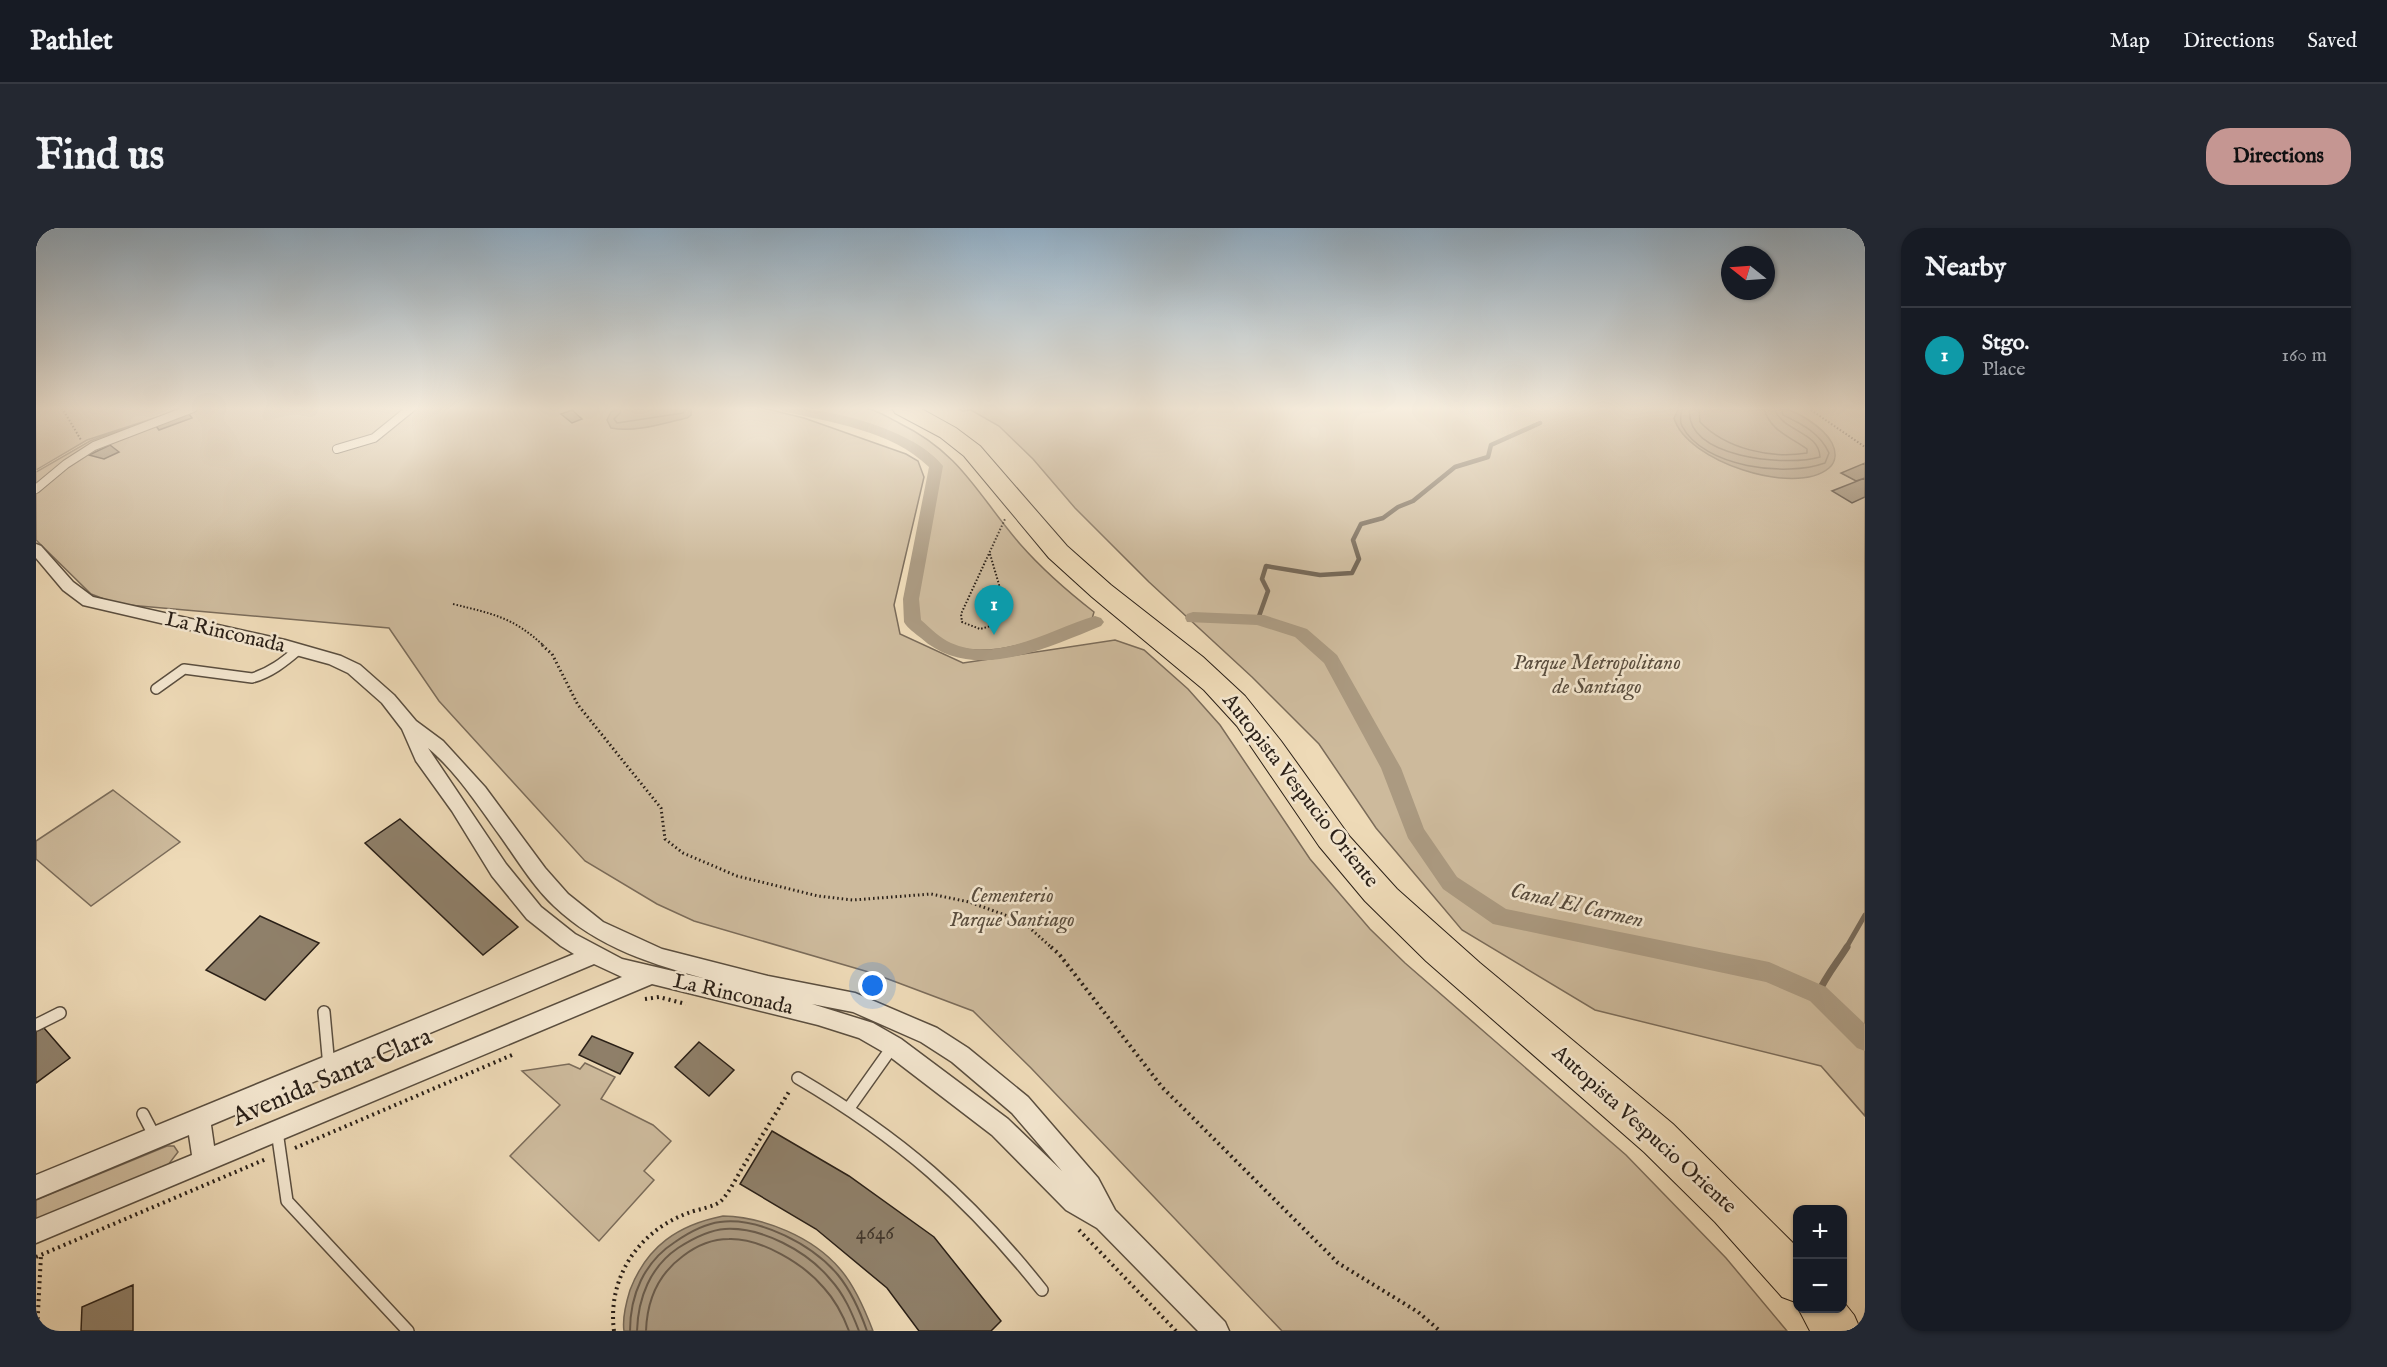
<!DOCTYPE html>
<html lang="en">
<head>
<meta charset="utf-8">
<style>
	:root { --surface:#171b24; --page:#242831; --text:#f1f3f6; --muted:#9ea1a6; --line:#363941; --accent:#c59692 }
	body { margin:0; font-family:"IM FELL English",serif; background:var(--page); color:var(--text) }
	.controls { position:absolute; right:18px; bottom:18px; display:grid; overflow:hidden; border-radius:12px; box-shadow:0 2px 4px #0004 }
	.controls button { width:54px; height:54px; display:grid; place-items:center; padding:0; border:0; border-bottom:2px solid var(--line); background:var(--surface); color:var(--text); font:30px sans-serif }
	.compass { position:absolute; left:1685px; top:18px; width:54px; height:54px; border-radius:50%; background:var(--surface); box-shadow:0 2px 4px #0004; rotate:287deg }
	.you { position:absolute; left:837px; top:758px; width:21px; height:21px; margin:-15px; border:4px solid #fff; border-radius:50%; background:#1a73e8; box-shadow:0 0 0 9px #1a73e833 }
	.badge { display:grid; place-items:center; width:39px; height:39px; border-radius:50%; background:var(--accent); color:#fff; font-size:20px; font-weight:700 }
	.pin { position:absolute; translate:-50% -50px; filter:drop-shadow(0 2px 3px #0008) }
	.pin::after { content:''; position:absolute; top:32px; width:21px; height:18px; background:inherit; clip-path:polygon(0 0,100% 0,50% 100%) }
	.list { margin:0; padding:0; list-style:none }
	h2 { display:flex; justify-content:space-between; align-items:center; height:78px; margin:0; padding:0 24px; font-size:26px }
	h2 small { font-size:20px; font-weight:400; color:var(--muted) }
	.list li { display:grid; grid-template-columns:39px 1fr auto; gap:18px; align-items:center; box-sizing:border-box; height:96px; padding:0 24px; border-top:2px solid var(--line) }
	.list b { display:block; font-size:22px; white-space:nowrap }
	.list p { margin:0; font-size:20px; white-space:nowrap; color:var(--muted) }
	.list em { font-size:20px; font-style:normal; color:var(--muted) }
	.map { position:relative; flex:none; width:1829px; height:1103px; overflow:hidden; border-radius:24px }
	header { display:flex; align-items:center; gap:36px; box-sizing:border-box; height:84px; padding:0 30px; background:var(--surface); border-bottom:2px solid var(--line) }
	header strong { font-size:28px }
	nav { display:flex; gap:33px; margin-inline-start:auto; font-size:21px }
	.intro { display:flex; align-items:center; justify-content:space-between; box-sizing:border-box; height:144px; padding:0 36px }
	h1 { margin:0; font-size:42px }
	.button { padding:15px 27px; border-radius:24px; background:var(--accent); color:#111; font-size:21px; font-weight:700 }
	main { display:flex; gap:36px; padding:0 36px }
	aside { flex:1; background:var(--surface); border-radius:24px; box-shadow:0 2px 4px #0004 }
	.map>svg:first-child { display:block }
</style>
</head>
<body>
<header>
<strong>Pathlet</strong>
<nav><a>Map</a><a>Directions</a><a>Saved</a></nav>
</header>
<div class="intro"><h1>Find us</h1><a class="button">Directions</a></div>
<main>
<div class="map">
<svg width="1829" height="1103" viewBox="0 0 1829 1103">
	<rect width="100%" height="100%" fill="#eedab7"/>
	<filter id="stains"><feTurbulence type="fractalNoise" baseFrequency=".00333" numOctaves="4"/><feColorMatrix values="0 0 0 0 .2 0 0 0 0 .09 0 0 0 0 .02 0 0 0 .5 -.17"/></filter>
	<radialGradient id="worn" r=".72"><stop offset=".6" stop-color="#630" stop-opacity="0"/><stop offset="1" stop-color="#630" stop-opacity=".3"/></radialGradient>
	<path fill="#cdba9c" stroke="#7b6c5a" stroke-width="1.5" d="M0,180H141L133,185L143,180H588H584L655,187V180H727L768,190L870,226L882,233L888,249L858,377L864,406L927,435L1079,412L1108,422L1152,461L1184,497L1274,631L1334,701L1369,735L1590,927L1690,1030L1751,1103H1246L995,840L937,783L836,745L658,693L621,676L549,633L403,473L353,400L81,376L55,366L0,312V244L54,213L128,187L51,212L0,242Z
		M761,180C783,180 808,176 830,180C841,182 853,190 863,195C926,226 941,266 984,316C1006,341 1031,363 1058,384L1056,391C1018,407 951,435 912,416C901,410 891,400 882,393L880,371L905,238C878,203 803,190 761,180Z
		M921,180H1829V888L1785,838L1559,782L1426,702L1340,600L1283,516L1216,449L1113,354L1039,280L997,231L963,198L935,182L927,183Z
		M77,562L144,614L55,678L0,631V613Z
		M549,835L579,849L565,871L617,897L635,913L608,943L618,952L563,1013L474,928L524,877L486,843L533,836L544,841Z
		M131,918H138L142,924L132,937L0,991V972Z"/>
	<path fill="#ab9a81" stroke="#776957" stroke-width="1.5" d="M584,180H655V187L651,190C628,195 599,205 575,200L571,192L575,184Z
		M1643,180C1673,180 1715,176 1743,180C1761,182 1787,199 1796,215C1800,223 1801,233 1793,240C1759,269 1650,233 1638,190Z
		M687,988C728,989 777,1009 804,1041C819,1058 829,1082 837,1103H588C586,1090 590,1075 594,1062C611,1018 642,997 687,988Z"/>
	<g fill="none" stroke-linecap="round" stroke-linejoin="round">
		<path stroke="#6a5c4c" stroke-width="1.5" d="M585,180L584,185L578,191L581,195L647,185L649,180
			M1646,180C1645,186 1643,193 1646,198C1668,240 1750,249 1789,235L1793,225C1784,205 1766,196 1747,187L1745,180
			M1654,180C1646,230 1752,239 1784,229C1783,203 1746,204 1738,180
			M1663,180L1664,194C1690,221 1735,231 1771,225V221C1754,209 1733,202 1728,180"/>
		<path stroke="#6a5c4c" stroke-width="2" d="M594,1103C594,1067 608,1034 639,1014C652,1005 668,996 684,994C724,989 777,1017 802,1047C815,1063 824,1083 831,1103
			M601,1103C602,1070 614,1039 642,1020C656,1011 672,1002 689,1001C726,999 771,1023 794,1051C808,1066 816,1085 823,1103
			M610,1103C611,1073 621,1047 647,1028C660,1018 676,1011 693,1011C725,1010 768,1036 788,1060C799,1072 807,1087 813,1103"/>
		<path stroke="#776957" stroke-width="4.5" d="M1222,391L1232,363L1226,351L1230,338L1284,347L1316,345L1323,331L1317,312L1325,296L1347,290L1362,279L1377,273L1419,239L1452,229L1455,217L1504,195"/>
		<path stroke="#776957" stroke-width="5" d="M1810,720L1829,687"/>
		<path stroke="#776957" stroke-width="7" d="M1782,766C1789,749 1801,735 1811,719"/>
		<path fill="#ab9a81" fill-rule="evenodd" d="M744,180C789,178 879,201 907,238L883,371L885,392C894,400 904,410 915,415C962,436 1014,401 1059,388L1065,390L1068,394L1065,398C1011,420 936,456 885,410C879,405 872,401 868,394L867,371L893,239C855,202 796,195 746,183Z
			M1157,384L1228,387L1271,401L1301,427L1365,540L1388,601L1421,649L1470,681L1733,734L1790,759L1829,796V823L1821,820L1774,773L1730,754L1457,696L1407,661L1372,610L1345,540L1288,435L1259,409L1221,397L1151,394L1149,390L1151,386Z"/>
	</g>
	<path fill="#8f806a" stroke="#291f17" stroke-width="1.5" d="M536,182L546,191L536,195L525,186Z
		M153,186L156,190L123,202L120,198Z
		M74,217L83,224L68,231L53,227Z
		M1829,235V250L1820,253L1805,245Z
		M1829,250V269L1816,275L1796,263Z
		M364,591L482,699L447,727L329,615Z
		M224,688L283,715L229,772L170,742Z
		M8,800L34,830L0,855V803Z
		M556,808L597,825L584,846L543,827Z
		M663,814L698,842L673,868L639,839Z
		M736,903L813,948L898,1009L965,1093L955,1103H883L851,1060L780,1001L704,956Z
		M97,1057V1103H45L46,1079Z"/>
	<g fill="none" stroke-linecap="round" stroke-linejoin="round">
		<g stroke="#5a4e3f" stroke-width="10">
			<path id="lane-far2" d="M301,221L338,210L375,180
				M0,261L30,236L58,218L157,180"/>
		</g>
		<g stroke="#5a4e3f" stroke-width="12">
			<path id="lane-far1" d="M120,461L148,441L216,450C234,445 248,434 262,422"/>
		</g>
		<g stroke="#5a4e3f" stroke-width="14">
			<path id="lane" d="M288,784L293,839
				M0,797L24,785
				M762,850C864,910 932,969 1006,1062
				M813,880L857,818
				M107,886L119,909
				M241,903L251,973L372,1103"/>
		</g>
		<g stroke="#5a4e3f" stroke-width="3">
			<path id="street" d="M0,316L5,318L37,354L57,369L249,412L305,428L324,437L358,467L380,493L407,513L449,559L509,640L532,666L567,694L626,721L732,748L819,765L901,800L932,820L992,869L1062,950L1079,982L1189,1094L1193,1103H1162L1061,1000L1030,982L956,907L849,825L823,810L782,797L616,756L0,1015V991L156,927L153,907L0,971V947L538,726L525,718L491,691L456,648L416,583L380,533L366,501L346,475L312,445L293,436L249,424L47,377L27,362L0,330ZM392,520C421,544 443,579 465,609C482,633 497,658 518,678C562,720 618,737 675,752L586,731L539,706L505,679L470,636ZM558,736L586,749L178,918L175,897ZM776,776L817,784L885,814L916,834L976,885L1026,943L972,891L865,811L837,795Z"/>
		</g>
		<g stroke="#291f17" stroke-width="2">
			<path id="highway" d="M856,180H884L920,200L944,218L1031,318L1075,357L1167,429L1209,468L1245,513L1314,609L1361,661L1444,735L1637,896L1755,1013L1762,1020V1075L1746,1069L1679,994L1608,924L1390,733L1329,673L1283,618L1201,498L1168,462L1056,369L1013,330L928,228L904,209L859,185Z
				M1806,1072L1818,1087L1825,1103H1774L1762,1080H1806Z"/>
		</g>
		<path stroke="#291f17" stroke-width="2" stroke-dasharray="1.5 2" stroke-linecap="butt" d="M26,180L45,212
			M1772,180L1829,219
			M954,326L964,360L962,396L944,401L926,394L925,386L969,291
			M417,376C457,386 477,389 508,418"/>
		<path stroke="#291f17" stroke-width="3" stroke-dasharray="1.5 3" stroke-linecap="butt" d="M506,417L516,426L542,477L625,580L629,611L647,625L701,648L782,668L817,672L895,666L933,674L986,693L1016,720"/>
		<path stroke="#291f17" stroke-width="4" stroke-dasharray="2 4" stroke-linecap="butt" d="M1015,719L1023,726L1126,859L1302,1035L1382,1084L1404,1103
			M609,771L623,769L650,776
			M259,920L476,827
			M1043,1002L1140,1103
			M0,1029L230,931
			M1,1103L5,1027
			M578,1103C571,1049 603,1003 652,985C662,981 680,979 686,972C695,962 701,948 708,937C723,912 739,887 754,862"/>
		<use href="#lane-far2" stroke="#f4e7d0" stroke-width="8"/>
		<use href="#lane-far1" stroke="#f4e7d0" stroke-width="9"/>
		<use href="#lane" stroke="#f4e7d0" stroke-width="11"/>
		<use href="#street" fill="#f4e7d0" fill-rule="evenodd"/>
		<use href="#highway" fill="#eedab7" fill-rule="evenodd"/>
	</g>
	<linearGradient id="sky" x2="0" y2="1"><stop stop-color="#8faabf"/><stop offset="0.54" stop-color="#f7eedf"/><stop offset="1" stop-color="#f7eedf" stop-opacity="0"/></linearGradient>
	<rect width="1829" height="334" fill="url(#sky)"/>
	<g text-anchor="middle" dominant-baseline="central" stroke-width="5" stroke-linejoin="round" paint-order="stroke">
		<g font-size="21" fill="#291f17" stroke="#f4e7d0">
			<text transform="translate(189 405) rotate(13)">La Rinconada</text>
			<text transform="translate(1264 563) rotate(52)">Autopista Vespucio Oriente</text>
			<text transform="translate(697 767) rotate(13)">La Rinconada</text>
			<text transform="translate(1608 902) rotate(42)">Autopista Vespucio Oriente</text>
		</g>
		<g font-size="21" font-style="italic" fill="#5a4e3f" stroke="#f4e7d0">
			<text x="1561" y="435">Parque Metropolitano<tspan x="1561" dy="24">de Santiago</tspan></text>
			<text x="976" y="668">Cementerio<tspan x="976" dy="24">Parque Santiago</tspan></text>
		</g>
		<g font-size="21" fill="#42372c">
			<text x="839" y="1005">4646</text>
		</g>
		<g font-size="22" font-style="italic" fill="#564a3c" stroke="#f4e7d0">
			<text transform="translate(1541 678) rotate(13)">Canal El Carmen</text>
		</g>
		<g font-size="26" fill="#291f17" stroke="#f4e7d0">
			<text transform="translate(296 849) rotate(-23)">Avenida Santa Clara</text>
		</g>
	</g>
	<rect width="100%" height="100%" filter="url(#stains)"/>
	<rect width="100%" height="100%" fill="url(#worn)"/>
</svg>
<div class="controls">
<button>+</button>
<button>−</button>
</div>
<svg class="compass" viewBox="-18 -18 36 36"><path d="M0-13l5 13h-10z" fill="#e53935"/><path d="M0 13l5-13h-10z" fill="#9ea1a6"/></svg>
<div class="you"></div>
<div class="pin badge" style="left:958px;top:407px;background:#0f9aa8">1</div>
</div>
<aside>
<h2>Nearby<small></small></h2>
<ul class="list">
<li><span class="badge" style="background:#0f9aa8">1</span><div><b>Stgo.</b><p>Place</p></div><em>160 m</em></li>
</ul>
</aside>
</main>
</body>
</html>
